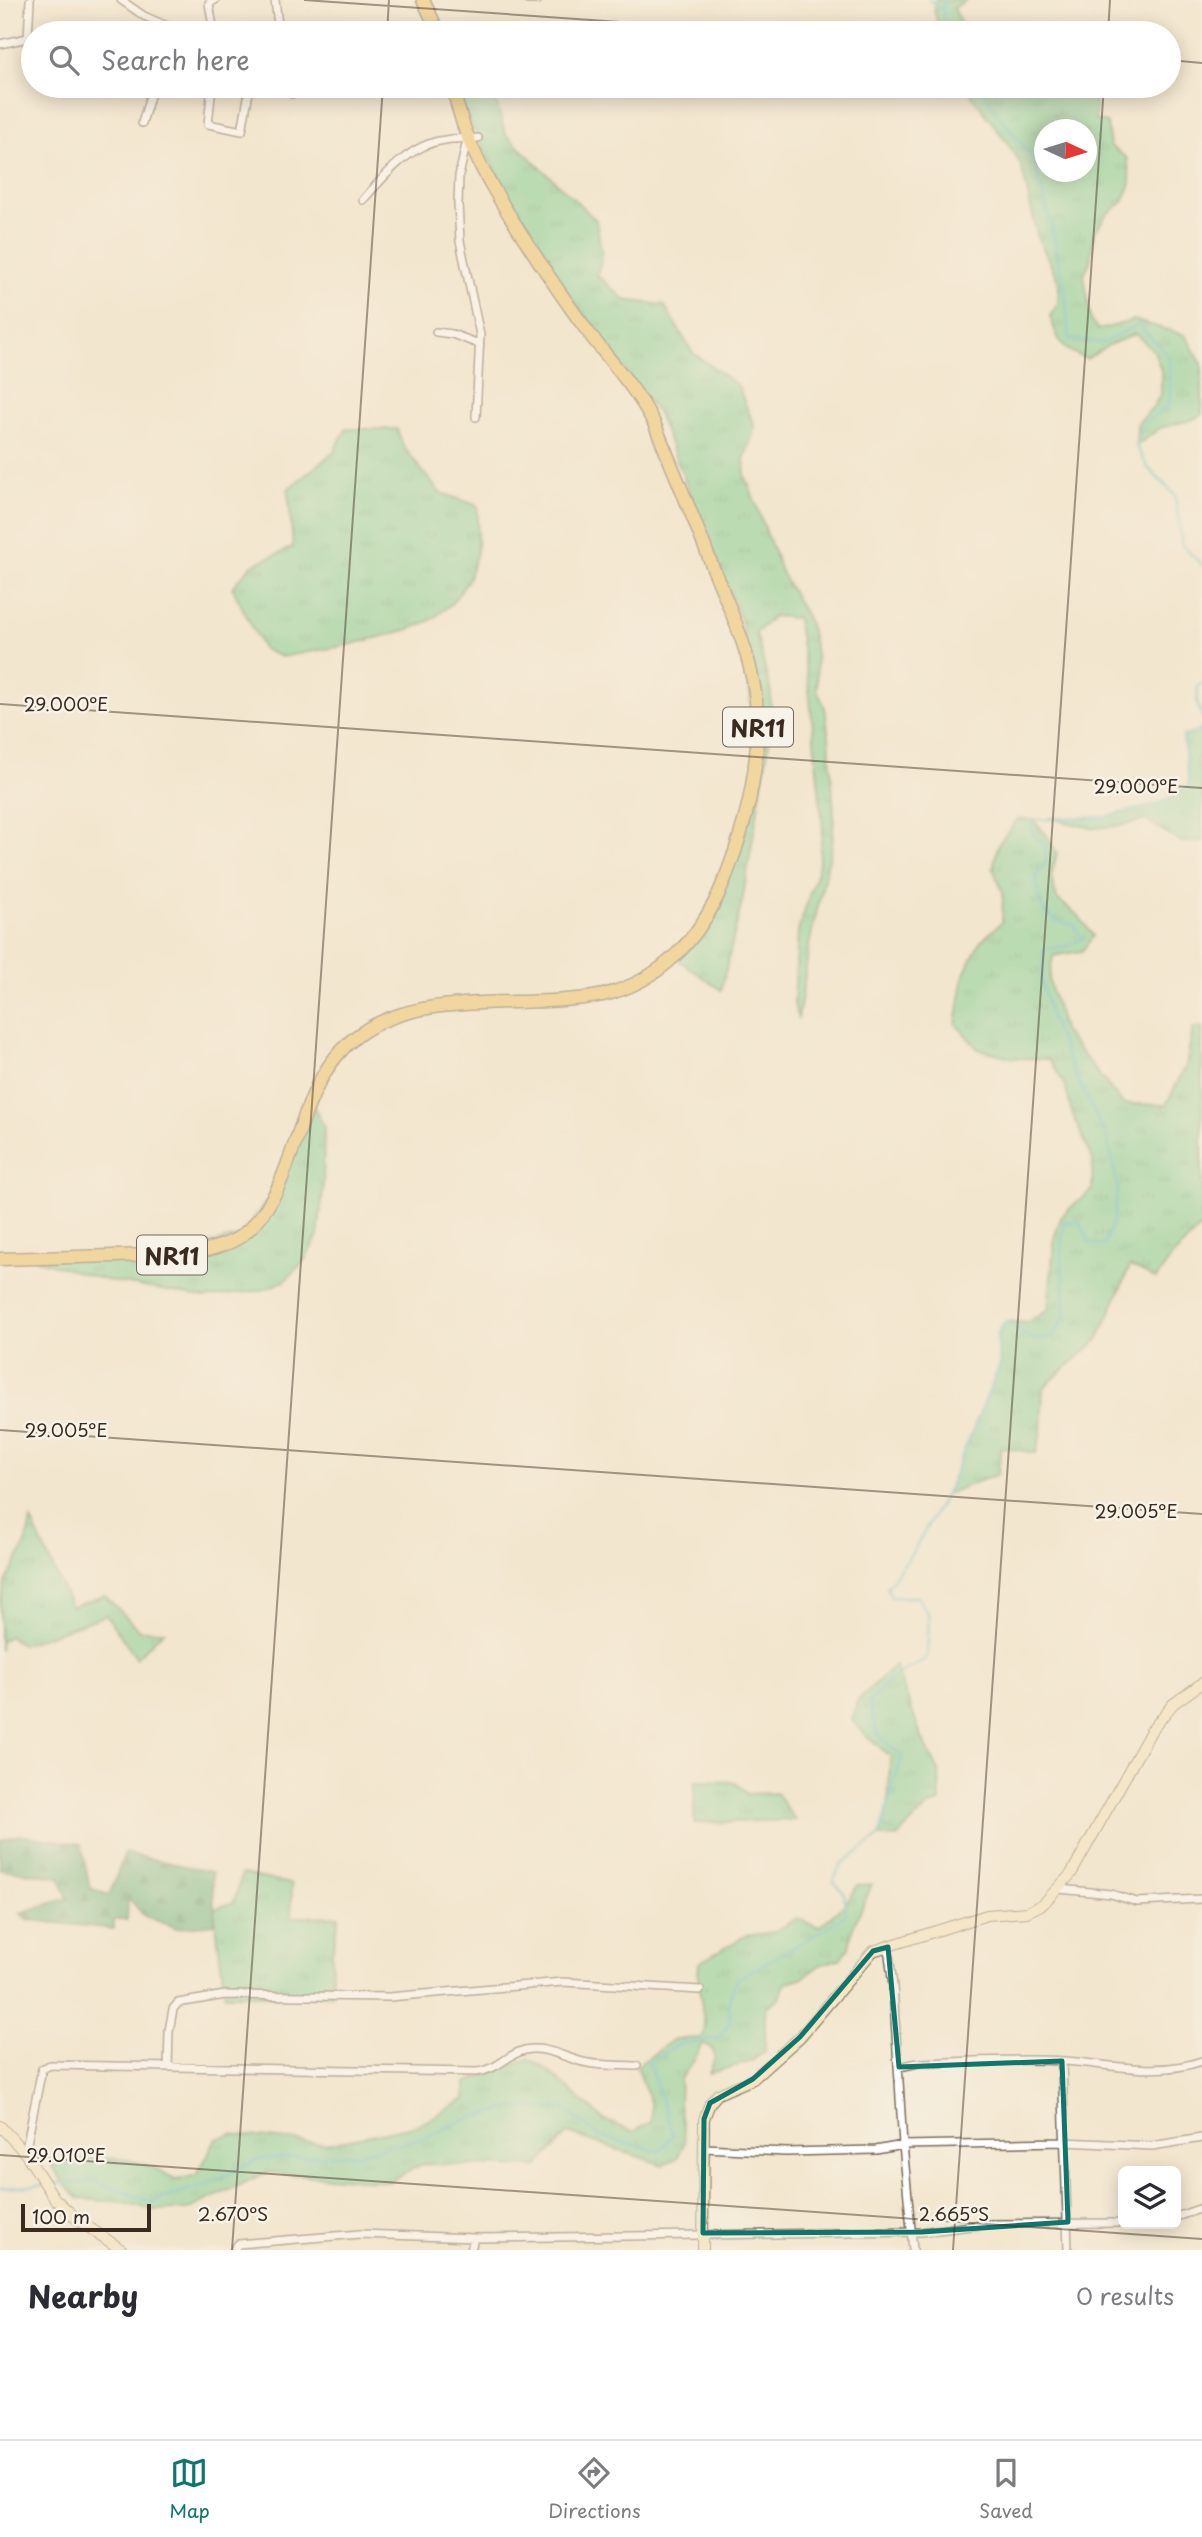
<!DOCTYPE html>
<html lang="en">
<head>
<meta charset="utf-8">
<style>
	:root { --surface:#fff; --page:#f7f7f7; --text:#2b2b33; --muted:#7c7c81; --line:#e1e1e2; --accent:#0f766e }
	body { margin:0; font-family:"Playpen Sans",sans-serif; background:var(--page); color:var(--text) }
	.controls { position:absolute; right:21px; bottom:21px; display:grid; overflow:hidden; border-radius:10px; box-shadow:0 4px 18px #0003 }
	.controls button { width:63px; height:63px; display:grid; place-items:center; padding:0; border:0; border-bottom:2px solid var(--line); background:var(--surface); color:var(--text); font:35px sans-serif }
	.compass { position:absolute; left:1034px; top:119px; width:63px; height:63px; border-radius:50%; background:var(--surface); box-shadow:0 4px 18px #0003; rotate:94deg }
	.scale { position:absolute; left:21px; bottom:18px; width:130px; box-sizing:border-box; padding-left:7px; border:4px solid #3b2a1e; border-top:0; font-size:19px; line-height:24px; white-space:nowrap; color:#3b2a1e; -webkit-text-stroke:5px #f7f3e8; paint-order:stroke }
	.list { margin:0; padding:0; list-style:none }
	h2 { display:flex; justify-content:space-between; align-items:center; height:91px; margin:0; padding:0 28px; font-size:30px }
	h2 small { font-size:23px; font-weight:400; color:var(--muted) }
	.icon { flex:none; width:38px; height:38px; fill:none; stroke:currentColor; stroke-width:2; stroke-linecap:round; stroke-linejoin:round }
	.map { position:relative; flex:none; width:1202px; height:2250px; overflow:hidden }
	.search { position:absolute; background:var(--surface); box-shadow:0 4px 18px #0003; left:21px; right:21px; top:21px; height:77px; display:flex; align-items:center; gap:18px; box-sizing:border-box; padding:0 24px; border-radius:38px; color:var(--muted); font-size:26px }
	.sheet { height:189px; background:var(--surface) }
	nav { display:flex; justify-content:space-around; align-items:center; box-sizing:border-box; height:98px; border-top:2px solid var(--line); background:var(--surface); font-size:19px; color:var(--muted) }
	nav a { display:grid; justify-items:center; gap:4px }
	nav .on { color:var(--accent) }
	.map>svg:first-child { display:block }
</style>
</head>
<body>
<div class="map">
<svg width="1202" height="2250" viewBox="0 0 1202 2250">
	<defs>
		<pattern id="grass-tufts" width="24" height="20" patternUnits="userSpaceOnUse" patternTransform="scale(1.75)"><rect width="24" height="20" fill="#79cf93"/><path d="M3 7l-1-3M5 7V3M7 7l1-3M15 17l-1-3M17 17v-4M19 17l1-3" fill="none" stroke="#64a877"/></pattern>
		<pattern id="forest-firs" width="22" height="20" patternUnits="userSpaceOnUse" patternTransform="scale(1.75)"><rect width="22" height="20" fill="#62b27d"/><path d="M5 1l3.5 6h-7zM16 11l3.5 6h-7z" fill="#529166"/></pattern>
	</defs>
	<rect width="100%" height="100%" fill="#f7f3e8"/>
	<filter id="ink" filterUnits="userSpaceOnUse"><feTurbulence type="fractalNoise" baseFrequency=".0143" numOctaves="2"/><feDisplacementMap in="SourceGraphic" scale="14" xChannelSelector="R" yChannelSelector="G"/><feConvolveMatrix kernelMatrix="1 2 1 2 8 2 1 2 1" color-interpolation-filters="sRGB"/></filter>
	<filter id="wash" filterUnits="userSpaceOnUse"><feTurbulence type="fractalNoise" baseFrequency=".00686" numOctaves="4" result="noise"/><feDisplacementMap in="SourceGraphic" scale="28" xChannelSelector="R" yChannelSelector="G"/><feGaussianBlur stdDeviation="1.57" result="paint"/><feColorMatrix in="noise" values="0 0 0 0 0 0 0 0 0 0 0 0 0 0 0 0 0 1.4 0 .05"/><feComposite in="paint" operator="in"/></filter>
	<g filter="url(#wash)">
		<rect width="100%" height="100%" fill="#f3e6ce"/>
		<path fill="url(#grass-tufts)" stroke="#5a7c58" stroke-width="2" fill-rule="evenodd" d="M935,0H966L954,8L965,33H941L934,11Z
			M456,86H491L506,135L596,220L602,256L597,275L625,300L664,305L692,352L738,386L755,428L744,459L745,475L782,574L808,620L816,653L817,690L825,708L829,737L834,814L832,845L810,941L798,1020L794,1002L798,931L818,868L823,829L809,689L797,618L773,616L756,633L771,692L769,743L743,897L721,990L677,959L709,920L759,773L741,620L658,414L557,278L504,188L458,99Z
			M968,86H1083L1089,88L1095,103V120L1107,123L1110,146L1127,158L1131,184L1123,202L1107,214L1094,233L1090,262L1084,275L1091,322L1099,330L1134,320L1185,335L1202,364V414L1194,419L1160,428L1136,446L1137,424L1154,406L1161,393V370L1154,351L1135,334L1109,345L1087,359C1062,350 1058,342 1050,316L1058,303L1059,282L1038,238L1021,165L1008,144L972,96ZM1044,130H1086V172H1044Z
			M346,429H397L403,446L439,492L478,506L477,552L468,580L452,603L430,621L407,630L349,645L281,657L263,649L232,587L252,565L293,547L288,489L334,452Z
			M1202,726V748L1197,763L1202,774V841L1181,842L1146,820L1118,826L1092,828L1049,818L1106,817L1161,803L1189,786L1183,736L1199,731Z
			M1018,819L1033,820L1046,834L1057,853L1051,877L1057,899L1079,916L1093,936L1082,951L1053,956L1049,981L1064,1032L1123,1104L1166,1105L1186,1066L1193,1028L1202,1027V1226L1171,1258L1156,1279L1130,1266L1098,1340L1043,1388L1041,1432L1036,1453L1001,1447L998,1474L946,1494L1000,1365L997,1334L1006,1321L1026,1323L1048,1310L1055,1234L1062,1215L1092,1190L1093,1160L1072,1113L1065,1085L1049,1059L1014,1058L978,1049L956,1024L964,974L980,942L1002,922L1003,892L993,869L998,845Z
			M308,1096L324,1126L323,1189L318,1236L304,1261L285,1281L262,1290L205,1298L105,1280L34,1259L168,1255L240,1236L280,1183Z
			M31,1520L71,1607L105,1596L139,1630L164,1631L136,1658L106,1615L22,1645L9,1636L1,1641L0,1651V1604L6,1582L26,1543Z
			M895,1665L922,1738L939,1771L940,1802L927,1807L897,1837H879L888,1809L890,1756L860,1730L852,1720L858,1700Z
			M695,1781L735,1782L747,1794L776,1793L795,1820L694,1823Z
			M242,1874L292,1884L291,1917L339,1916L332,1953V1995H225L214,1909L234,1902Z
			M872,1884L852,1930L849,1947L840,1959L820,1965L804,1977L786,1983L778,2000L766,2007C763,2023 767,2036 764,2052L750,2062L709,2073L715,2058L712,2049L702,2043L695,2059L680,2079L679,2104L685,2142L677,2158L663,2165L568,2133L537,2167L422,2164L388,2182L267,2172L187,2210H152L124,2202L79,2199L67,2187L51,2164C99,2156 133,2152 176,2180L197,2175L216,2139L231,2134L325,2144L419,2125L465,2099L466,2083L528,2059L545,2068L604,2120L633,2132L651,2122V2105L637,2066L674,2039L700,2038L705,2031L698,1976L699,1963L745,1936L773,1932L797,1918L819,1927L845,1904L858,1885Z"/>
		<path fill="url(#forest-firs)" stroke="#4e6e4e" stroke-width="2" d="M19,1835L81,1844L90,1888L109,1895L125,1853L212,1872L215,1924L176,1928L144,1916L128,1897L127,1920H114V1929L28,1920L20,1913L68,1898L59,1877L0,1869V1840Z"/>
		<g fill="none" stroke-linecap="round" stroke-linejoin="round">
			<path stroke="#4ab9c3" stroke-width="2.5" d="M929,0L943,9
				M944,0L943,20L950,33
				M671,31L680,33
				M980,86L993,107L1033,159L1052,228L1066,299L1069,339L1103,343L1138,324L1169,357L1170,404L1143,424L1136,446L1148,468L1175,495L1182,545L1202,565
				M1202,684L1198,686L1197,703L1202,716
				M50,2184L94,2181L152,2202L207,2184L259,2159L356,2154L425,2138L463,2120L514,2107L564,2109L601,2137L660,2151L673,2134L649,2063L676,2045L718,2038L730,2023L729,1999L737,1979L825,1929L846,1914L844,1893L833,1881L841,1864L879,1837L902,1757L877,1733L869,1702L892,1678L927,1658L929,1616L918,1597H891L887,1587L912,1553L946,1494L1000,1365L997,1334L1006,1321L1031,1339L1052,1338L1066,1315L1061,1246L1064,1221L1080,1222L1090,1243L1104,1245L1113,1221L1118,1187L1108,1141L1068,1059L1051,1018L1041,979L1044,949L1068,946L1082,939L1074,925C1040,918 1040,908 1036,876L1046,862V846L1032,833L1033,820L1106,817L1161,803L1189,786L1183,736L1200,731L1202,726
				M0,2188L44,2185"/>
		</g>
	</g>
	<g filter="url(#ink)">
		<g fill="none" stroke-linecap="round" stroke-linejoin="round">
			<g stroke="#7b6c5c" stroke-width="10">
				<path id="street" d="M121,0L144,16L183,33
					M275,0L279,33
					M527,0H538
					M214,33L209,3L215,0
					M0,44L28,38L30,0
					M212,86L208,124L242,131L250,86
					M290,86L292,94
					M142,123L153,86
					M467,140L459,176L458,204L460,241L480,335L476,417
					M363,200C385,175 410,144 445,140C456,138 467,139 478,138
					M436,332L452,334L479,344
					M1059,1889L1111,1894L1137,1902L1202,1899
					M888,1947L893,1986L903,2145L913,2250
					M1062,2061L1068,2250
					M168,2067L169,2031L173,2009L178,2003L225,1995L389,1997L563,1982L700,1990
					M899,2067L918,2063C967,2062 1016,2058 1064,2061C1111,2064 1156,2077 1202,2061
					M704,2148L786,2152L876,2150L903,2145L1064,2142L1152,2146L1202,2138
					M25,2153L42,2069L50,2065L477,2072C498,2070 507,2054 525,2050C547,2045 568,2060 588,2063C604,2066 621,2065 637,2066
					M1176,2217L1202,2208
					M234,2250L238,2244L360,2234L474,2238L922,2232L988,2224L1123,2223
					M471,2250L474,2238"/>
			</g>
			<g stroke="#7b6c5c" stroke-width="12">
				<path id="secondary" d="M0,2126L25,2153L55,2199L78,2220L122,2250
					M703,2250L704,2119L710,2103L718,2094L753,2079L800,2037L873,1951L987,1915L1027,1912L1043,1904L1071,1874L1151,1731L1173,1704L1202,1683"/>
			</g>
			<g stroke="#7b6c5c" stroke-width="15">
				<path id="highway" d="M423,0L439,33
					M0,1259L190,1254C206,1250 227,1246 241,1236C302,1190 290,1087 357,1036C422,987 526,1011 603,995C660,982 700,938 722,886C745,830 760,771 757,711C754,660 732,614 713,568C694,519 674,471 654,423C637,390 611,362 588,332C565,301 543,268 522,235C491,187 463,142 453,86"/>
			</g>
			<use href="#street" stroke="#fff" stroke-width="7"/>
			<use href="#secondary" stroke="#f9e7c3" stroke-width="10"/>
			<use href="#highway" stroke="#f0c469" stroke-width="12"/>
		</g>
	</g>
	<path d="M0 0H1202V2250H0ZM888,1947L899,2067L1062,2061L1068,2222L922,2232L703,2233L704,2119L710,2103L753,2079L800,2037L873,1951Z" fill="#f3e6ce" fill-opacity=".55" fill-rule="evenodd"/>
	<path fill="none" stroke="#0f766e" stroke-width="5" stroke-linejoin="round" d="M888,1947L899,2067L1062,2061L1068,2222L922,2232L703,2233L704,2119L710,2103L753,2079L800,2037L873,1951Z"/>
	<path fill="none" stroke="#3b2a1e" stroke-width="2" stroke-opacity="0.45" d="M304,0L780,33M387,33L389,0M1108,33L1110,0M1169,60L1202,63M0,704L1202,788M0,1430L1202,1514M0,2155L1202,2239M232,2250L383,86M953,2250L1104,86"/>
	<g text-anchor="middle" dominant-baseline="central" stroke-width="5" stroke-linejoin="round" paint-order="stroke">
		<g fill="#f7f3e8" stroke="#73665b" stroke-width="2">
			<rect x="723" y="707.5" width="70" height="39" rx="5"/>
			<rect x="137" y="1235.5" width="70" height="39" rx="5"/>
		</g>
		<g font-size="23" font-weight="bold" fill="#3b2a1e">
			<text x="758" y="727">NR11</text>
			<text x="172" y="1255">NR11</text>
		</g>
	</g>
	<g font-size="18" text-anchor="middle" fill="#3b2a1e" stroke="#f7f3e8" stroke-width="5" stroke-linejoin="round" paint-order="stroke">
		<text x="66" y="711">29.000°E</text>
		<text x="1136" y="793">29.000°E</text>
		<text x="66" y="1437">29.005°E</text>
		<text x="1136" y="1518">29.005°E</text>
		<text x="66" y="2162">29.010°E</text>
		<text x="233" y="2221">2.670°S</text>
		<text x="954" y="2221">2.665°S</text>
	</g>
</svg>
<div class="controls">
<button><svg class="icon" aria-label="layers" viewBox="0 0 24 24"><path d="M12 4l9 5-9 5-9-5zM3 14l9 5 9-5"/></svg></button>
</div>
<svg class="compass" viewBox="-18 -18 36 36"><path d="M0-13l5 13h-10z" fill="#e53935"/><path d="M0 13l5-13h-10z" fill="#7c7c81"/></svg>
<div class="scale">100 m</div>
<div class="search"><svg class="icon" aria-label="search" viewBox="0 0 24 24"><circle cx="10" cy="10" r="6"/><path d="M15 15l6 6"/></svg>Search here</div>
</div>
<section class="sheet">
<h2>Nearby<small>0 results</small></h2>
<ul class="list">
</ul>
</section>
<nav>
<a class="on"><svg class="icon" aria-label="map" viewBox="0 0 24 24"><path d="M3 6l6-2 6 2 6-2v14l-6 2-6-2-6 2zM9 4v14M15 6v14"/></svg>Map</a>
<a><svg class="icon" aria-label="directions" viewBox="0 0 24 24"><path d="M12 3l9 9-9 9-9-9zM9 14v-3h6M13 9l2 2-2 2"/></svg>Directions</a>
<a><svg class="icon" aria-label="saved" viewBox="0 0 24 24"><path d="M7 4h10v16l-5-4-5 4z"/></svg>Saved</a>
</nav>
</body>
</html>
